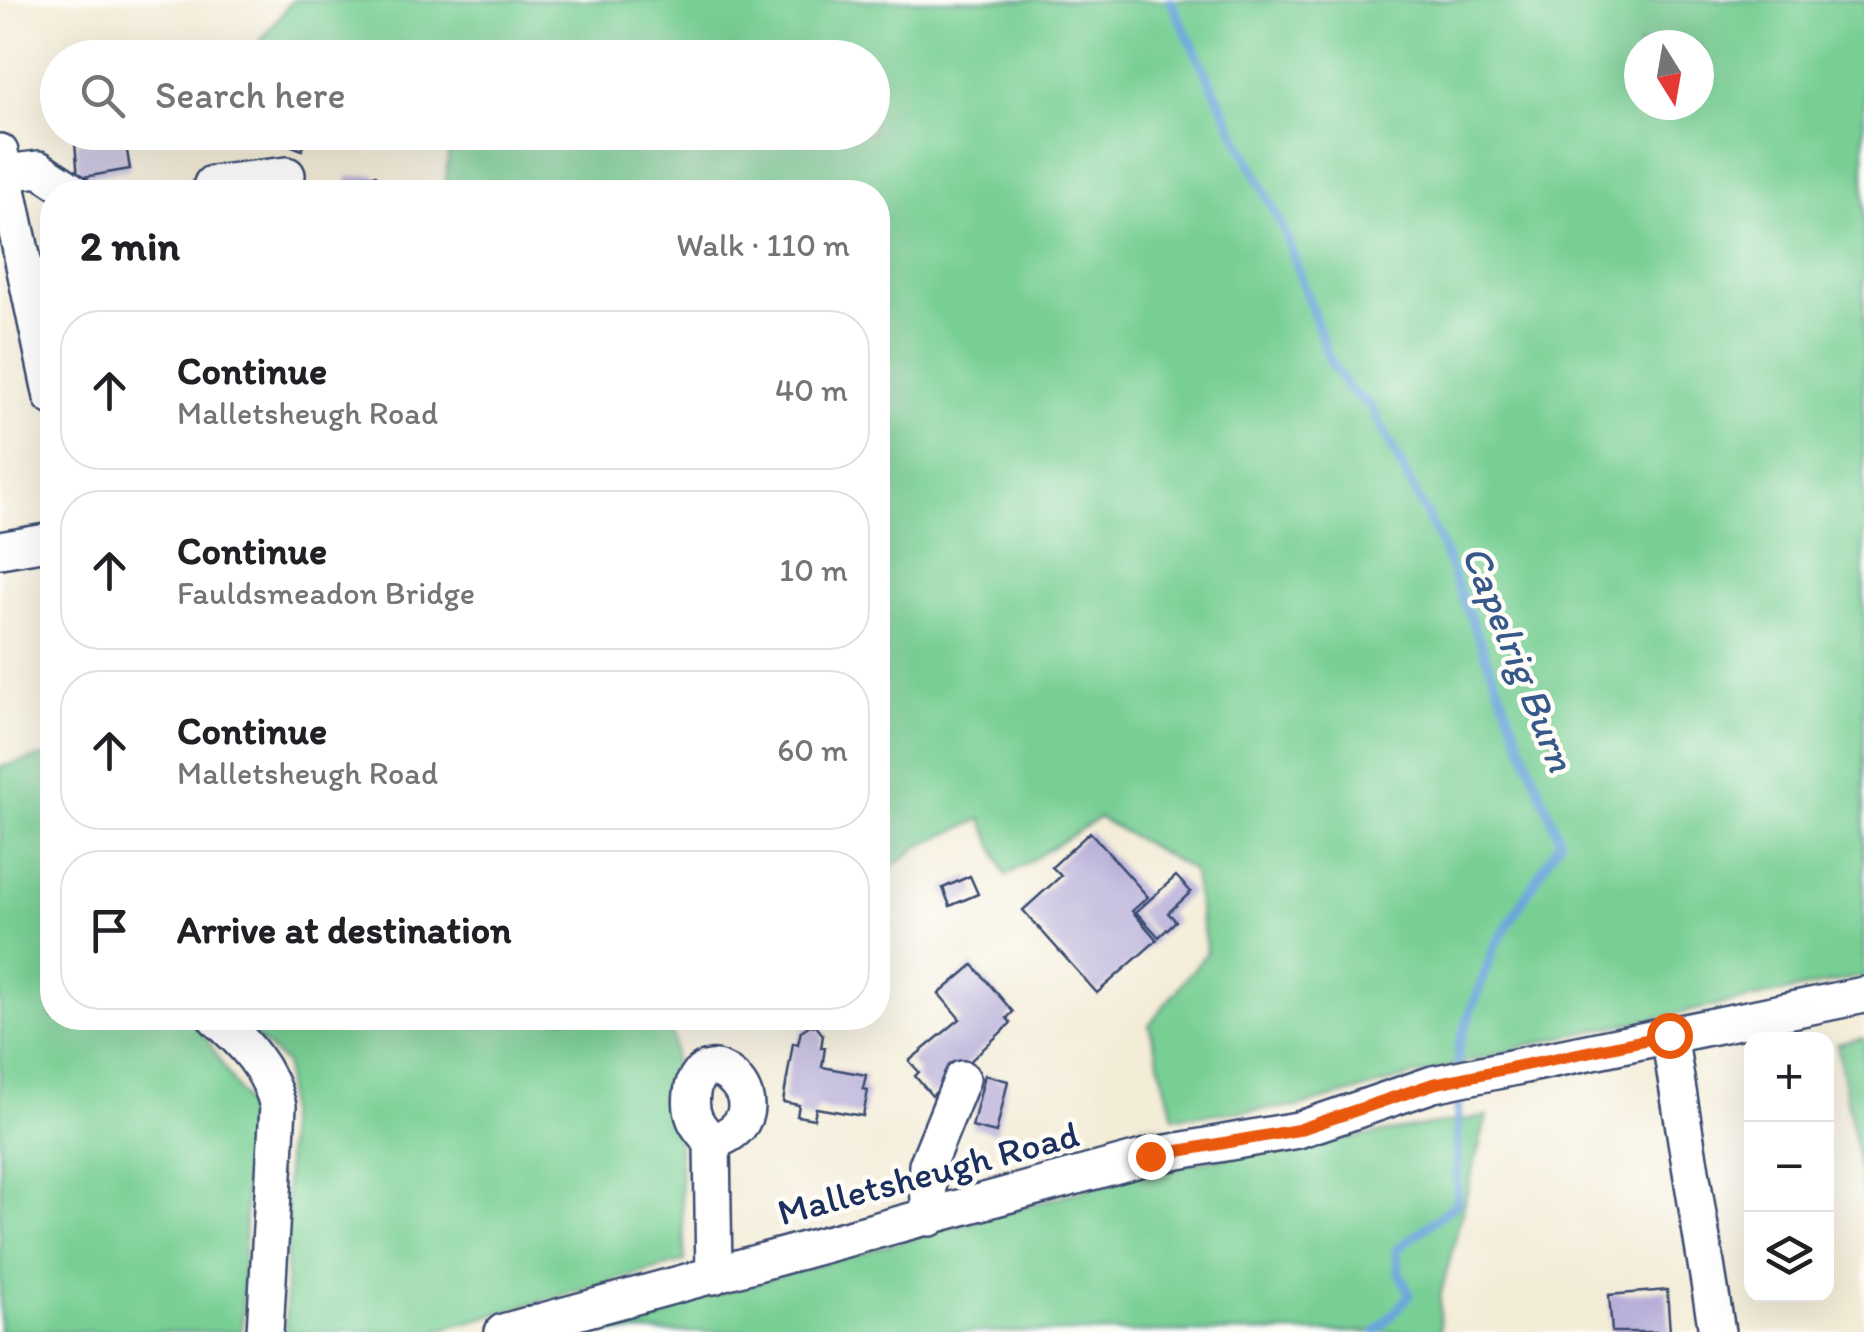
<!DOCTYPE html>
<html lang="en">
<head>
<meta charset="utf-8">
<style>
	:root { --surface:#fff; --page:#f2f2f2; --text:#202124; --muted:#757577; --line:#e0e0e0 }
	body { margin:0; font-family:Itim,sans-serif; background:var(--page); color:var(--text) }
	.controls { position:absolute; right:30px; bottom:30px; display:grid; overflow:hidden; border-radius:20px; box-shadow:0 10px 40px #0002 }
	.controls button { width:90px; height:90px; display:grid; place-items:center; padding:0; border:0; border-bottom:2px solid var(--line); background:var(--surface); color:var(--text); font:50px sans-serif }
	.compass { position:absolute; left:1624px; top:30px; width:90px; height:90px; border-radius:50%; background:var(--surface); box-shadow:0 10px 40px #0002; rotate:169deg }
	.stop { position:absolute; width:30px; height:30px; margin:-22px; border:8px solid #ea580c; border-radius:50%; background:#fff }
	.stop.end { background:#ea580c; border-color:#fff; box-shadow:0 2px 10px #0008 }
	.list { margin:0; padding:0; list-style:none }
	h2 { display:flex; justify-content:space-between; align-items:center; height:130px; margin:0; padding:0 40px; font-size:42px }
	h2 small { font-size:32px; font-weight:400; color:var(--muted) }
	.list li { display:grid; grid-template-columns:65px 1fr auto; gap:30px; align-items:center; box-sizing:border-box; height:160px; margin:0 20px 20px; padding:0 20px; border:2px solid var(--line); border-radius:40px }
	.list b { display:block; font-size:38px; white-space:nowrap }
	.list p { margin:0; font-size:32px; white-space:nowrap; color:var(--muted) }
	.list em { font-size:32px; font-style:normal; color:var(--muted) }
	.icon { flex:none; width:55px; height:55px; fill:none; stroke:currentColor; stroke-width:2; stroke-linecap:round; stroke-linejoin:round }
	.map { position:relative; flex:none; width:1864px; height:1332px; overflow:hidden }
	.search { position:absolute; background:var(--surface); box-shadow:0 10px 40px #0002; left:40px; top:40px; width:850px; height:110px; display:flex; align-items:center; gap:25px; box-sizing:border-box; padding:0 35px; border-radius:55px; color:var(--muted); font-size:38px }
	.panel { position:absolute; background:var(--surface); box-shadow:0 10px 40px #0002; left:40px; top:180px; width:850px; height:850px; border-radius:40px }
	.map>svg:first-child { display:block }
</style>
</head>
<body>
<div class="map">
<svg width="1864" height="1332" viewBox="0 0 1864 1332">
	<rect width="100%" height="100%" fill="#fdfcf7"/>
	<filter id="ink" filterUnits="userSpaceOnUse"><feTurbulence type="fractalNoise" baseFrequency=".01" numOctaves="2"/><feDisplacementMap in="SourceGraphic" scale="20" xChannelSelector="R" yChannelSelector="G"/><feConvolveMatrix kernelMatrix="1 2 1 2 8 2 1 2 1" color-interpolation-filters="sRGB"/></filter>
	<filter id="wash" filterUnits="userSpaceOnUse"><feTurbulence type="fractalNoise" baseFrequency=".0048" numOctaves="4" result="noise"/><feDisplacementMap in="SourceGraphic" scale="40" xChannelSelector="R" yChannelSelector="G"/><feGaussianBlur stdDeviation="2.25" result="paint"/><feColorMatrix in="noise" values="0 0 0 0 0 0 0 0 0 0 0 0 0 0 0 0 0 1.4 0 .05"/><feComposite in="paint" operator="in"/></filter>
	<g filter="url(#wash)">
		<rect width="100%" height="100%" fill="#f3ecd7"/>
		<path fill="#78cf94" stroke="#4a7f79" stroke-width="2.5" fill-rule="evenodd" d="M293,0H1864V976L1558,1038L1297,1107L1174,1117L1149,1025L1207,952L1192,870L1099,818L1006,876L982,819L920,846L878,877V192H445L450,133L872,132V58H247ZM1639,45H1699V105H1639Z
			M52,754V1018H189L203,1033L248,1106L242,1332H0V767Z
			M235,1018H672L685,1261L432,1332H286V1064Z
			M1864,1038V1193L1837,1044Z
			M1487,1116L1440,1297V1332H581L1161,1168Z"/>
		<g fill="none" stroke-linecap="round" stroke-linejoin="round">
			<path stroke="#6ba5db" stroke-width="9" d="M1170,0L1287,237L1329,359L1350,391L1370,405L1437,535L1560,840L1494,948L1458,1047V1071
				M1376,1332L1410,1295L1399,1272L1396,1250L1457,1203L1458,1086"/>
		</g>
		<g id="blocks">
			<path fill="#b4aad7" d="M259,132H309L302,150Z
				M124,133L130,169L78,178L75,142Z
				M376,175L377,192H349L348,177Z
				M1090,832L1148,897L1132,911L1157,940L1097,993L1023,910L1061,876L1052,867Z
				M970,876L978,894L950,906L943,888Z
				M1176,876L1191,892L1168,913L1176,921L1159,937L1136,912Z
				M973,965L1013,1012L1007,1018L1011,1023L948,1082L940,1097L936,1092L932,1096L915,1076L919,1072L909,1061L960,1019L939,994Z
				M810,1025L816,1026L823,1035L821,1048H825L822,1067L866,1075L863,1089L868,1090L863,1116L816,1108L814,1119L797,1116L799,1105L783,1102L793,1043L798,1044L801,1031Z
				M985,1075L1008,1081L996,1133L972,1127Z
				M1667,1290L1670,1332H1612L1609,1295Z"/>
		</g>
	</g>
	<g filter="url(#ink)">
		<use href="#blocks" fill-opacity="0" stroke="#3b4b70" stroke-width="2.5"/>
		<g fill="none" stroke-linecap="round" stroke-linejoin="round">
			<g stroke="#3b4b70" stroke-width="40">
				<path id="minor" d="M0,152L52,397
					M4,173L39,169L74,192
					M212,192V184L287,175
					M0,550L52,541
					M216,1018C245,1043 268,1067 278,1106L265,1332
					M1669,1035L1717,1332
					M712,1142C795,1114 701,1027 692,1093C689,1116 697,1126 712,1142L714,1276
					M930,1218L927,1165L962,1079
					M503,1332L1150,1156L1298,1130L1433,1084L1864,995"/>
			</g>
			<use href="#minor" stroke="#fff" stroke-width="35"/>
		</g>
	</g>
	<g fill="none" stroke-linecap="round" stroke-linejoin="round" filter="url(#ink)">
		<path stroke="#ea580c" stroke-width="12" d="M1150,1156L1298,1130L1433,1084L1669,1035"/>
	</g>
	<g text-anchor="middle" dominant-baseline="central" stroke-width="9" stroke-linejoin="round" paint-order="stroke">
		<g font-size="38" fill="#1b2f5e" stroke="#fdfcf7">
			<text transform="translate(928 1173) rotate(-15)">Malletsheugh Road</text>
		</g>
		<g font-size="40" font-style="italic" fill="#37588a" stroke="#fdfcf7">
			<text transform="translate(1519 658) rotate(68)">Capelrig Burn</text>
		</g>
	</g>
</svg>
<div class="controls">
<button>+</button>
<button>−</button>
<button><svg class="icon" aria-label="layers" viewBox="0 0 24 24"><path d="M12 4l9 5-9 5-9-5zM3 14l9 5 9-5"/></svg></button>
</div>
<svg class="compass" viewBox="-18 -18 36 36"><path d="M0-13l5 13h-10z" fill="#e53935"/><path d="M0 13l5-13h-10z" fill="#757577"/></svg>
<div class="stop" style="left:1669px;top:1035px"></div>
<div class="stop end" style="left:1150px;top:1156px"></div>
<div class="search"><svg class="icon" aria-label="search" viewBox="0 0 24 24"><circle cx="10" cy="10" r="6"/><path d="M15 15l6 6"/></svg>Search here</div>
<section class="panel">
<h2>2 min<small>Walk · 110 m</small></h2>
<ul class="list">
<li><svg class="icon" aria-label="ahead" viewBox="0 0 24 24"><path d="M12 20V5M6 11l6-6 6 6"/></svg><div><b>Continue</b><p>Malletsheugh Road</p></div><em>40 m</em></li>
<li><svg class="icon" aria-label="ahead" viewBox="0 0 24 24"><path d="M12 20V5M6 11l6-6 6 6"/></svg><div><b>Continue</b><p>Fauldsmeadon Bridge</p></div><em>10 m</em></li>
<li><svg class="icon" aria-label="ahead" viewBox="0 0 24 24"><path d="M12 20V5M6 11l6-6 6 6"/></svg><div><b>Continue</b><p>Malletsheugh Road</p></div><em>60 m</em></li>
<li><svg class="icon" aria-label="arrive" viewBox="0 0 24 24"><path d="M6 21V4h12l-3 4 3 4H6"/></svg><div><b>Arrive at destination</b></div></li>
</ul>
</section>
</div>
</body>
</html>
